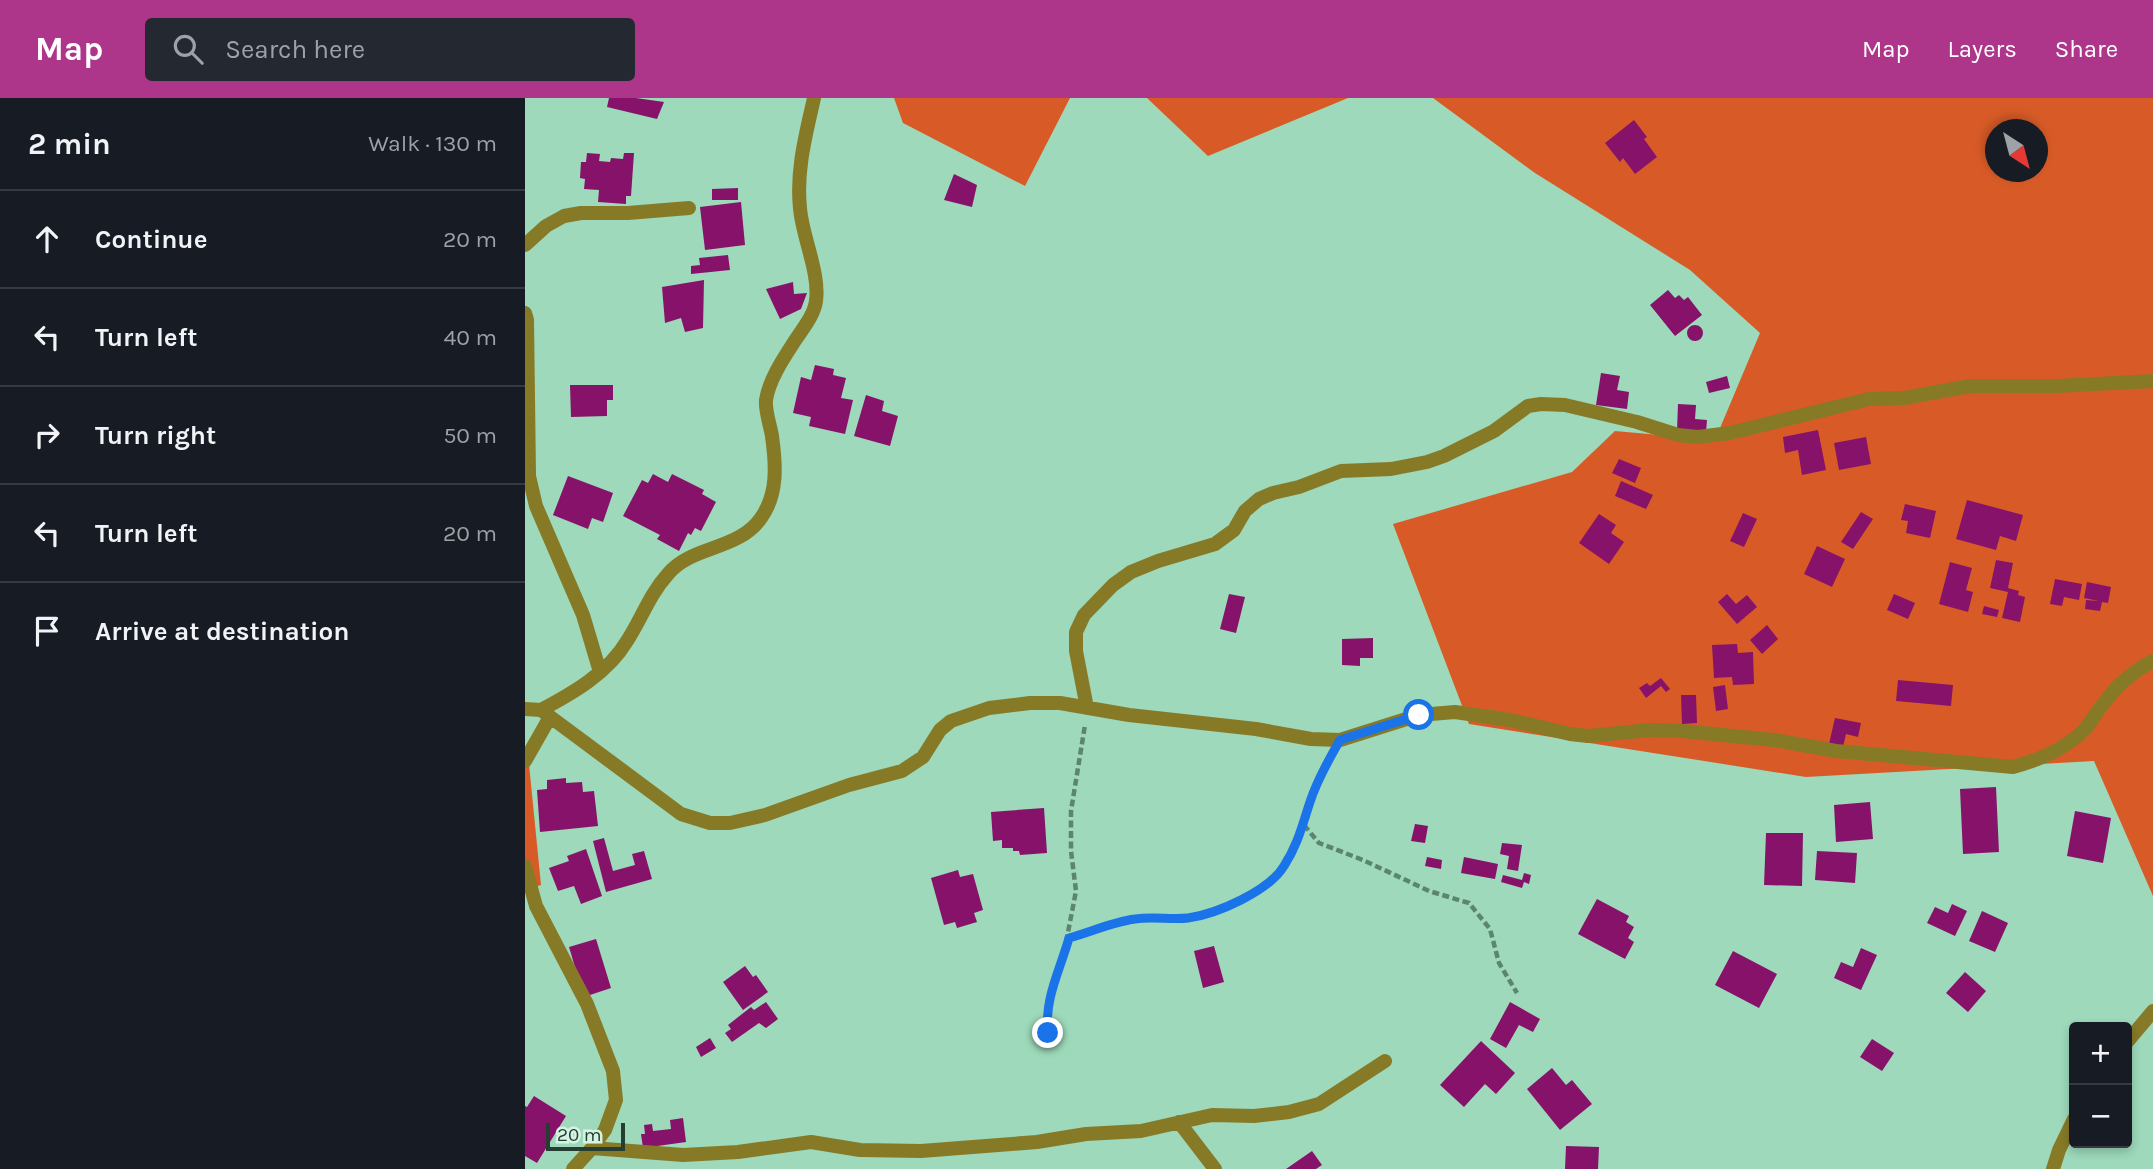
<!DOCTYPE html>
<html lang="en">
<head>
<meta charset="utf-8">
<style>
	:root { --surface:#171b24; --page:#242831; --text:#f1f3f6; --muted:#9ea1a6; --line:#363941; --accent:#ad368b }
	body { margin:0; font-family:Karla,sans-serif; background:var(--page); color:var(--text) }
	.controls { position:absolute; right:21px; bottom:21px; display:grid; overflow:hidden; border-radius:7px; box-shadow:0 4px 10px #0003 }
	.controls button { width:63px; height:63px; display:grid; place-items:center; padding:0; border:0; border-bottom:2px solid var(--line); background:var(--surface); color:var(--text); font:35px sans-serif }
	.compass { position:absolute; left:1460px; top:21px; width:63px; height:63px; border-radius:50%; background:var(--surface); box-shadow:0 4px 10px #0003; rotate:144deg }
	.scale { position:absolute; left:21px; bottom:18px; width:79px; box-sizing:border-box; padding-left:7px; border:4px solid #253e31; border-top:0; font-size:19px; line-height:24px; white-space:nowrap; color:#253e31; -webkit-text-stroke:5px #d5f3e2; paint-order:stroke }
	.stop { position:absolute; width:21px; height:21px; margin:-16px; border:5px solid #1a73e8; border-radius:50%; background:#fff }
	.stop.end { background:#1a73e8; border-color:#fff; box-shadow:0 2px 7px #0008 }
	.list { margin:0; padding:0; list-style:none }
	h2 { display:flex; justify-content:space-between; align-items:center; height:91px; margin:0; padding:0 28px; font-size:30px }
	h2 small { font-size:23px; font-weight:400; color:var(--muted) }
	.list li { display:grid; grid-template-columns:46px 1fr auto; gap:21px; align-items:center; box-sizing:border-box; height:98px; padding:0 28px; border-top:2px solid var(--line) }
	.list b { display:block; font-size:26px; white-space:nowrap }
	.list em { font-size:23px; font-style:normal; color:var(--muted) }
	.icon { flex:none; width:38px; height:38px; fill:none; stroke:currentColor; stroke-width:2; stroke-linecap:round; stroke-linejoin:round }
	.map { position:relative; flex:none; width:1628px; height:1071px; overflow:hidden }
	header { display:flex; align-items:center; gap:42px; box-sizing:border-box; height:98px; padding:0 35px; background:var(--accent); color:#fff }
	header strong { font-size:33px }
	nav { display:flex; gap:38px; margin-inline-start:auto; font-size:24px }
	.search { width:490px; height:63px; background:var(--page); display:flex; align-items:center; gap:18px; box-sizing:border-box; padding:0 24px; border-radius:7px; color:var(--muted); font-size:26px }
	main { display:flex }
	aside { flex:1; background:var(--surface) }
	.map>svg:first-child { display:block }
</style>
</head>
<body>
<header>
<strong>Map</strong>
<div class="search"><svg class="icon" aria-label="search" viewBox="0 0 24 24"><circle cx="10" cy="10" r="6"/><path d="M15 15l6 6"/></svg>Search here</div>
<nav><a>Map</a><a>Layers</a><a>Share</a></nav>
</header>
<main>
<aside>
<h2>2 min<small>Walk · 130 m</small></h2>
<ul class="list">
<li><svg class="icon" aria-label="ahead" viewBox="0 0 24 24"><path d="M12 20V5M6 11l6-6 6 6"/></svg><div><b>Continue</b></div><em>20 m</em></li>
<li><svg class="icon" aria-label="left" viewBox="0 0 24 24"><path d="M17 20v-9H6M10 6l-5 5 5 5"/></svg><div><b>Turn left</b></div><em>40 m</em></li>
<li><svg class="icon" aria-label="right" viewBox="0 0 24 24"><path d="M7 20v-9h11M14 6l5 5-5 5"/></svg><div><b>Turn right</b></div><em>50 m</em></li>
<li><svg class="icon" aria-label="left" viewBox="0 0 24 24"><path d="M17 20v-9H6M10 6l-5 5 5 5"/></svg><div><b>Turn left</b></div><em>20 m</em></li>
<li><svg class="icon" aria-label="arrive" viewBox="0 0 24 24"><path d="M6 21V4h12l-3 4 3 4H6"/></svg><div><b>Arrive at destination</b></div></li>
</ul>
</aside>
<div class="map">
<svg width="1628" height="1071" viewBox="0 0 1628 1071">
	<rect width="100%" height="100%" fill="#9dd9ba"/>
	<path fill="#d85b27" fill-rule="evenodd" d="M369,0H545L500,88L378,25Z
		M622,0H823L683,58Z
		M908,0H1628V798L1569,663L1281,679L944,626L868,426L1047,374L1090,333L1190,342L1235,235L1165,172L1010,75ZM1470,32H1512V74H1470Z
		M0,654L3,656L16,787L0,792Z"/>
	<path fill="#861369" d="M84,0H111L139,4L132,21L82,9Z
		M1109,22L1122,39L1119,41L1132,59L1110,76L1098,60L1095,64L1080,45Z
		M62,55L75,56L74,63L85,64L86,60L98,61L99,55H109L106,98H101V106L73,104L74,92L59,91L60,81L55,80L56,64H61Z
		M429,76L452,87L447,109L419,102Z
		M213,90V102H187V91Z
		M216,104L220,147L180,152L175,109Z
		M203,157L205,172L166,176V168L175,167L174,160Z
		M179,182L178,230L160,234L156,220L140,225L137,189Z
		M268,184L269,196L282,195L276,211L255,221L241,191Z
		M1143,192L1150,200L1154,197L1159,202L1163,199L1177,217L1150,238L1125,207Z
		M1162 235a8 8 0 1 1 16 0a8 8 0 1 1-16 0Z
		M290,267L309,271L308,277L321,280L316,300L328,302L320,336L284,328L286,319L268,315L276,279L286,282Z
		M1076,275L1095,278L1092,292L1104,294L1102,311L1071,307Z
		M1202,278L1205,290L1184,295L1181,284Z
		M45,287H88V302H82V318L46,319Z
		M341,297L359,303L357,313L373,318L365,348L329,338Z
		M1153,306L1171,307L1170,321L1182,322L1181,334L1152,333Z
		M1293,332L1301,372L1277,377L1273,352L1260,355L1258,339Z
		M1341,339L1346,366L1314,372L1309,345Z
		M1094,361L1116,370L1110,385L1087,375Z
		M128,376L143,384L147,376L179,392L177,396L191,404L176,433L170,430L166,437L163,435L154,453L132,441L135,437L98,418L117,382L123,385Z
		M43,378L88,395L78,424L67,420L63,431L28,417Z
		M1096,383L1128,397L1121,411L1090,398Z
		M1442,402L1498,417L1491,443L1475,438L1471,452L1431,441Z
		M1380,406L1411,413L1405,440L1381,435L1383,423L1376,422Z
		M1336,414L1348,421L1328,451L1316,444Z
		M1218,415L1232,421L1219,449L1205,443Z
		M1074,416L1091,427L1086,435L1099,444L1084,466L1054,445Z
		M1292,448L1320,461L1307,489L1279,476Z
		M1471,462L1488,465L1483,490L1494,493L1493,497L1500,499L1495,524L1477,520L1483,494L1465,490Z
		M1425,464L1447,470L1441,492L1448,494L1443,514L1414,506Z
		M1530,481L1557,486L1554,502L1539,499L1537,508L1525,506Z
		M1562,484L1586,489L1583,505L1577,504L1575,513L1560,511L1561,502L1574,503L1559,500Z
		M704,496L720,499L711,535L695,531Z
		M1202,496L1211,506L1222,497L1232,509L1212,526L1193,504Z
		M1369,496L1390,505L1383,521L1362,512Z
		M1459,508L1474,512L1472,519L1457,516Z
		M1242,527L1253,541L1237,556L1225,542Z
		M848,540V560H835V568L817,567V541Z
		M1212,546L1213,555L1228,554L1229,586L1208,587L1207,579L1189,580L1187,547Z
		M1136,580L1145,591L1141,594L1136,588L1121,600L1114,590L1122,585L1125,588Z
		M1373,582L1428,587L1426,608L1371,603Z
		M1200,587L1203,611L1191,613L1188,589Z
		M1156,597H1171L1172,625L1157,626Z
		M1310,620L1336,625L1333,639L1321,636L1318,649L1304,646Z
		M41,680V685L57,684L58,694L69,693L73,728L15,734L12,692L22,691V682Z
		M1471,689L1474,754L1438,756L1435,691Z
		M1345,704L1348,741L1311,744L1309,707Z
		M519,710L522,755L495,757L494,753H488V750H477V742L468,743L466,714Z
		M1550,713L1586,720L1578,765L1542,758Z
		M890,726L903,728L900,745L886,743Z
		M1241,735H1278L1277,788L1239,787Z
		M79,740L88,773L110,767L107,756L119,753L127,781L81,794L68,743Z
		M977,745L997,747L993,773L982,771L984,758L975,756Z
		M61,751L77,798L56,806L49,788L33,793L24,770L44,763L42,758Z
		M1292,753L1332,755L1330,785L1290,782Z
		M902,759L917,762L916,771L900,768Z
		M939,759L973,766L970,781L936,775Z
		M433,772L435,779L448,776L458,812L449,815L452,824L432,830L430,824L419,827L406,780Z
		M999,775L1006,777L1004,786L999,784L997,790L976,784L978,777L997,782Z
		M1072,801L1104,818L1101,824L1109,829L1103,840L1109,844L1100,861L1053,836Z
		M1427,806L1442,813L1430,838L1402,825L1410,809L1423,815Z
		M1457,813L1483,825L1470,854L1444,843Z
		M71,841L86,890L59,899L44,849Z
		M689,848L699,884L678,890L669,853Z
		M1336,850L1352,857L1336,892L1309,880L1316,864L1328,869Z
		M1208,853L1252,876L1234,910L1190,887Z
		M220,868L228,879L231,877L243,894L218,912L198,884Z
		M1440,874L1461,893L1443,914L1421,895Z
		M241,904L253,921L241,930L234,925L207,944L200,935L206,931L203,927L226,909L229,912Z
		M985,904L1015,921L1008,934L994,927L981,950L965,941Z
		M185,940L191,950L176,959L171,949Z
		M1347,941L1369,955L1357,973L1335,959Z
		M956,943L990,975L971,996L960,986L939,1009L915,987Z
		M1027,970L1041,987L1047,982L1067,1006L1035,1032L1002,991Z
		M9,998L41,1018L12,1065L0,1058V1008L2,1009Z
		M158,1020L161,1044L118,1050L116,1036H120L119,1027L127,1026L128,1033L146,1031L145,1022Z
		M1041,1048L1074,1049L1073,1071H1040Z
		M787,1053L797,1067L791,1071H761Z"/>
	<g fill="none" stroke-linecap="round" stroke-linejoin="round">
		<path stroke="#5c8570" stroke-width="4.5" stroke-dasharray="7 3.5" stroke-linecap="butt" d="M779,727L794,745L838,762L904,793L944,805L965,831L974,865L992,895
			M543,840C566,834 588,824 611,821C629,819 647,822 665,819C692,815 743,793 758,770C772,749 778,728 785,705C789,690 797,675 805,661
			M523,935L521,920L523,902L538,860L551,793L546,753V713L560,627"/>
		<path stroke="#867a27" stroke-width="14" d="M0,147L21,128L39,118L56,115H103L164,110
			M0,215L2,222L4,378L11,408L58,517L75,574
			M562,610L551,553V534L559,517L588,487L606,474L633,463L690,446L709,432L720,413L734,401L748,395L774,389L816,373L866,371L902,364L919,358L969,333L1003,308L1016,306L1040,307L1112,324L1153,337L1173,339L1205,335L1344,301L1379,300L1445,288H1532L1628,283
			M0,611L16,612L156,716L185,725H205L240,717L324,687L377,673L398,659L415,632L426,623L464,610L505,605H535L604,617L731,631L786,641L815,642L894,617L930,614L985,622L1045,636L1063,638L1126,632L1157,633L1249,642L1311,653L1488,669C1514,662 1541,651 1560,631C1567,623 1572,613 1579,605C1592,587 1608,573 1628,563
			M16,612C48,595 83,575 102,543C117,520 124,497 143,476C167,447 213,453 236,420C253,396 251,367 247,338C245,326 240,314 241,302C244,281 260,258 271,241C279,229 289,217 291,203C295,175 277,138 275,110C271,72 281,36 289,0
			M0,663L25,619
			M0,768L11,808L62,906L88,973L91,1002L80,1032L67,1050L48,1071
			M1602,944L1628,913
			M654,1024L690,1071
			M67,1050L158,1057L213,1054L286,1044L335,1052L396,1053L512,1044L561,1036L616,1033L687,1017L729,1018L764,1014L794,1006L860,963
			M1528,1071L1534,1052L1549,1021"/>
	</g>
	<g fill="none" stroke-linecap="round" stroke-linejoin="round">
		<path stroke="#1a73e8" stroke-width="9" d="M523,935C519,901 535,872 544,840C566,834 587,824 610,821C628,818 646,822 663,820C692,816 744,793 759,768C773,746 777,728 785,704C792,682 804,661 815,642L894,617"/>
	</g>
</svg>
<div class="controls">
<button>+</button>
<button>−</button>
</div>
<svg class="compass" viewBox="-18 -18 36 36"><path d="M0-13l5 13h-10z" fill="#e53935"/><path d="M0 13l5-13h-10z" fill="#9ea1a6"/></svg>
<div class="scale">20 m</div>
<div class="stop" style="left:894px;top:617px"></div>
<div class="stop end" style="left:523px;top:935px"></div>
</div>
</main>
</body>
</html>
